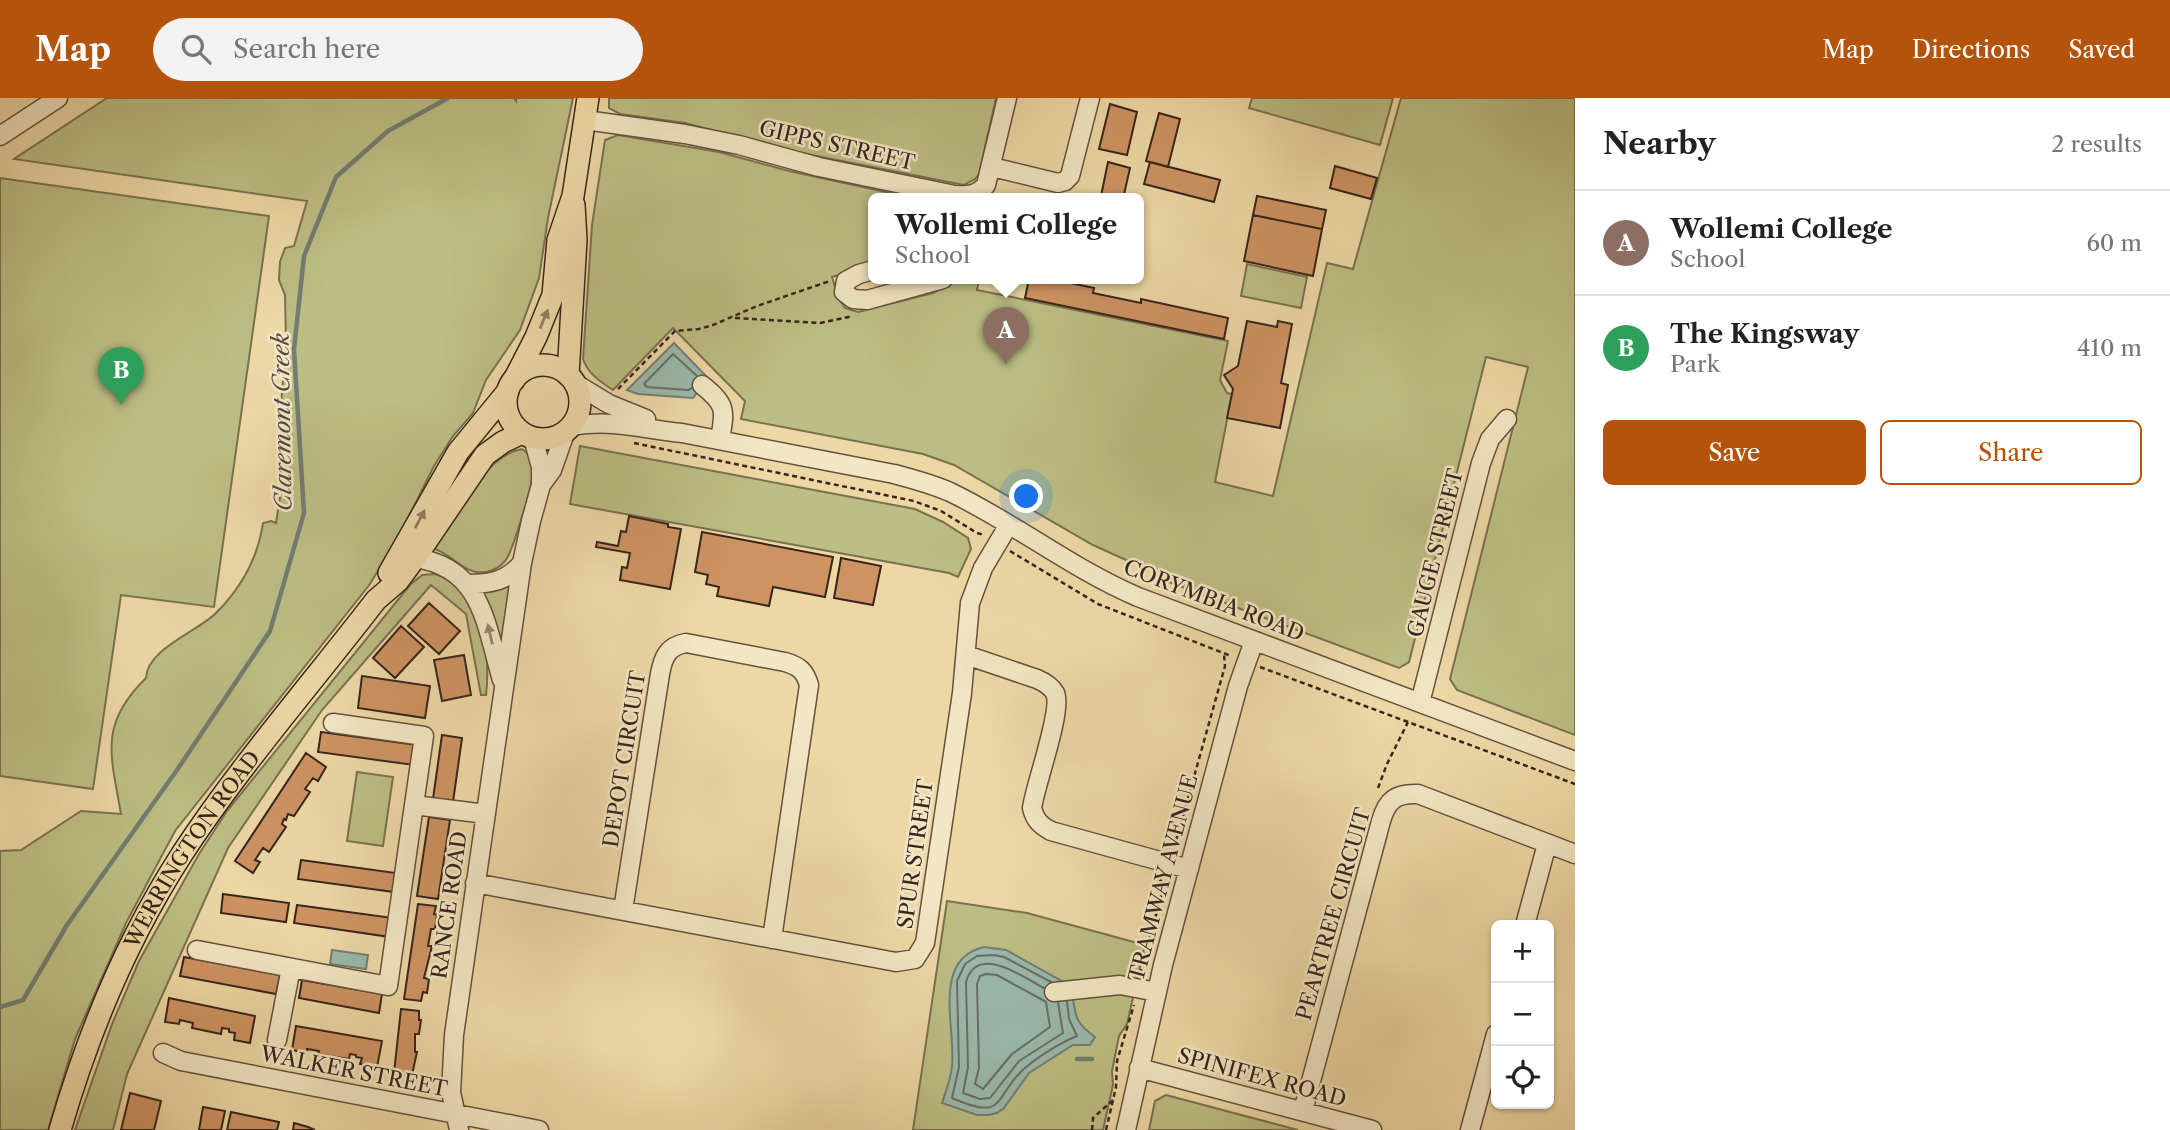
<!DOCTYPE html>
<html lang="en">
<head>
<meta charset="utf-8">
<style>
	:root { --surface:#fff; --page:#f2f2f2; --text:#222; --muted:#767676; --line:#e0e0e0; --accent:#b45309 }
	body { margin:0; font-family:"Libre Caslon Text",serif; background:var(--page); color:var(--text) }
	.controls { position:absolute; right:21px; bottom:21px; display:grid; overflow:hidden; border-radius:10px; box-shadow:0 2px 5px #0004 }
	.controls button { width:63px; height:63px; display:grid; place-items:center; padding:0; border:0; border-bottom:2px solid var(--line); background:var(--surface); color:var(--text); font:35px sans-serif }
	.you { position:absolute; left:1027px; top:399px; width:24px; height:24px; margin:-18px; border:5px solid #fff; border-radius:50%; background:#1a73e8; box-shadow:0 0 0 10px #1a73e833 }
	.badge { display:grid; place-items:center; width:46px; height:46px; border-radius:50%; background:var(--accent); color:#fff; font-size:23px; font-weight:700 }
	.pin { position:absolute; translate:-50% -58px; filter:drop-shadow(0 2px 4px #0008) }
	.pin::after { content:''; position:absolute; top:37px; width:24px; height:21px; background:inherit; clip-path:polygon(0 0,100% 0,50% 100%) }
	.popup { position:absolute; left:868px; top:95px; width:276px; height:91px; box-sizing:border-box; display:grid; place-content:center; border-radius:10px; background:var(--surface); filter:drop-shadow(0 2px 5px #0005); font-size:23px; white-space:nowrap; color:var(--muted) }
	.popup b { font-size:26px; color:var(--text) }
	.popup::after { content:''; position:absolute; left:50%; top:100%; margin-left:-14px; border:14px solid transparent; border-top-color:var(--surface) }
	.list { margin:0; padding:0; list-style:none }
	h2 { display:flex; justify-content:space-between; align-items:center; height:91px; margin:0; padding:0 28px; font-size:30px }
	h2 small { font-size:23px; font-weight:400; color:var(--muted) }
	.list li { display:grid; grid-template-columns:46px 1fr auto; gap:21px; align-items:center; box-sizing:border-box; height:105px; padding:0 28px; border-top:2px solid var(--line) }
	.list b { display:block; font-size:26px; white-space:nowrap }
	.list p { margin:0; font-size:23px; white-space:nowrap; color:var(--muted) }
	.list em { font-size:23px; font-style:normal; color:var(--muted) }
	.actions { display:flex; gap:14px; padding:21px 28px }
	.actions a { flex:1; padding:16px 0; border:2px solid var(--accent); border-radius:10px; text-align:center; font-size:24px; color:var(--accent) }
	.actions .main { background:var(--accent); color:#fff }
	.icon { flex:none; width:38px; height:38px; fill:none; stroke:currentColor; stroke-width:2; stroke-linecap:round; stroke-linejoin:round }
	.map { position:relative; flex:none; width:1575px; height:1032px; overflow:hidden }
	header { display:flex; align-items:center; gap:42px; box-sizing:border-box; height:98px; padding:0 35px; background:var(--accent); color:#fff }
	header strong { font-size:33px }
	nav { display:flex; gap:38px; margin-inline-start:auto; font-size:24px }
	.search { width:490px; height:63px; background:var(--page); display:flex; align-items:center; gap:18px; box-sizing:border-box; padding:0 24px; border-radius:38px; color:var(--muted); font-size:26px }
	main { display:flex }
	aside { flex:1; background:var(--surface) }
	.map>svg:first-child { display:block }
</style>
</head>
<body>
<header>
<strong>Map</strong>
<div class="search"><svg class="icon" aria-label="search" viewBox="0 0 24 24"><circle cx="10" cy="10" r="6"/><path d="M15 15l6 6"/></svg>Search here</div>
<nav><a>Map</a><a>Directions</a><a>Saved</a></nav>
</header>
<main>
<div class="map">
<svg width="1575" height="1032" viewBox="0 0 1575 1032">
	<rect width="100%" height="100%" fill="#edd8a5"/>
	<filter id="stains"><feTurbulence type="fractalNoise" baseFrequency=".00286" numOctaves="4"/><feColorMatrix values="0 0 0 0 .2 0 0 0 0 .09 0 0 0 0 .02 0 0 0 .5 -.17"/></filter>
	<radialGradient id="worn" r=".72"><stop offset=".6" stop-color="#630" stop-opacity="0"/><stop offset="1" stop-color="#630" stop-opacity=".3"/></radialGradient>
	<path fill="#bcbe83" stroke="#7a7150" stroke-width="2" d="M107,0H514L516,3V0H573L548,120L539,180L520,232L486,282L473,315L453,338L434,368L399,438L370,486L175,733L126,825L75,941L48,1032H0V753L21,752L81,713L121,716C111,657 98,627 146,580C147,551 197,534 216,515C241,490 258,459 263,425L271,423L276,425L287,354L281,307L286,243L285,197L279,182L280,164L285,150L294,148L307,103L14,61Z
		M609,0H996L979,76L975,81L964,87L791,53L685,25L620,16L609,10Z
		M1252,0H1393L1380,47L1249,10Z
		M1401,0H1575V637L1457,592L1450,581L1528,269L1486,259L1409,564L1399,570L1166,483L1165,474L1126,462L1093,447L954,367L923,356L741,321L745,303L673,230L613,292C601,284 588,276 583,261L592,127L605,42L618,37L719,54L789,73L918,101H873V167L832,179L839,201L845,210L858,214L933,195L960,181H979L977,192L1228,243L1220,282L1227,295L1232,296L1215,384L1273,398L1327,165L1353,171Z
		M0,80L269,118L214,509L121,497L93,691L0,678Z
		M1247,166L1307,179L1301,210L1241,198Z
		M580,348L915,411L943,424L968,440L971,451L958,479L949,475L570,406Z
		M522,351C531,356 533,369 532,380C531,391 512,456 505,463C500,469 493,473 486,474C464,478 452,455 432,450C453,420 485,357 522,351Z
		M435,476C481,490 491,555 486,597H481L466,516L431,487L322,612L228,750L127,976L113,1032H75L112,926L139,863L199,756L227,713L410,487L422,477Z
		M510,483L503,536L500,539L481,493Z
		M357,674L393,679L383,748L347,743Z
		M947,803L1027,815L1145,847L1127,926L1119,938L1112,973L1113,987L1103,1032H913Z
		M1166,997L1298,1032H1149L1155,1003Z"/>
	<path fill="#9ab9ad" stroke="#727d73" stroke-width="2" d="M674,245L708,280L693,300L638,296L627,292Z
		M984,849L1006,852L1069,887C1079,913 1068,920 1095,939L1090,947H1073L1029,975L1004,1010L997,1015L989,1017H977L942,1005C946,993 951,980 952,968C956,930 931,861 984,849Z
		M332,852L368,857L366,871L330,866Z"/>
	<g fill="none" stroke-linecap="round" stroke-linejoin="round">
		<path stroke="#686e64" stroke-width="2" d="M692,290L688,292L647,289L644,286L673,256L697,278
			M986,876L997,877L1046,904L1050,929L1012,956L983,991L975,986L979,970L977,886L980,878Z
			M1051,884L1004,859L994,857L977,858L965,866L957,883L959,969L952,1000C1008,1025 993,997 1025,970C1039,958 1060,945 1077,938L1069,921L1067,903
			M1044,890C1023,879 977,845 966,884L968,969L963,995L980,1001L990,1000L1019,963L1063,935L1058,904"/>
		<path stroke="#727d73" stroke-width="4.5" d="M0,909L23,902L67,827L177,672L270,533L304,415L294,251L304,158L336,79L388,33L448,0
			M1077,961H1092"/>
	</g>
	<path fill="#ce9363" stroke="#37241c" stroke-width="2" d="M1110,6L1137,14L1127,57L1099,51Z
		M1159,15L1180,21L1168,69L1146,63Z
		M1108,64L1130,70L1123,101L1101,98Z
		M1150,64L1220,82L1214,104L1144,86Z
		M1335,68L1377,80L1371,101L1330,90Z
		M1257,98L1326,112L1322,131L1253,117Z
		M1253,117L1322,131L1313,178L1244,163Z
		M1029,181H1052L1094,190L1093,195L1141,205V201L1228,220L1224,241L1025,200Z
		M1247,223L1277,229L1278,223L1292,226L1281,285L1288,287L1280,330L1227,320L1233,291L1224,277L1238,268Z
		M629,418L668,426V429L681,431L670,491L620,482L622,469L627,470L630,455L596,449L597,444L618,448L621,433L626,434Z
		M702,434L833,459L825,499L773,489L769,508L717,498L719,489L706,486L708,477L695,474Z
		M841,460L881,468L873,507L834,500Z
		M429,505L460,533L439,556L408,528Z
		M401,528L424,549L395,580L373,560Z
		M464,557L471,597L442,603L434,562Z
		M362,578L430,588L425,620L358,610Z
		M321,634L417,647L414,667L318,654Z
		M442,637L462,640L453,704L433,701Z
		M306,655L326,669L318,683L313,680L305,691L310,694L294,718L288,716L286,722L284,721L282,726L286,729L269,754L263,750L255,762L260,764L253,775L235,763Z
		M429,719L450,722L438,801L417,798Z
		M301,762L396,775L394,794L298,781Z
		M223,796L289,805L286,824L221,815Z
		M418,806L436,808L434,816L437,817L435,831H431L428,848H432L424,880L429,881L427,895L423,894L421,903L404,901Z
		M297,807L393,820L390,839L294,825Z
		M184,859L280,877L276,896L180,878Z
		M302,882L382,896L379,915L299,900Z
		M169,900L255,918L250,945L234,942L235,935L229,934V931L222,930L221,936L192,930L193,925L180,922L179,926L165,924Z
		M401,911L419,913V922H421L419,936H415V954H417L412,977L394,975Z
		M296,928L382,943L377,969L360,966L362,960L356,959V957L350,956L349,961L318,956L319,953L307,951V955L292,952Z
		M130,995L161,1003L154,1032H121Z
		M203,1009L225,1013L221,1032H199Z
		M231,1014L279,1024L277,1032H227Z
		M294,1025L308,1029L315,1032H293Z"/>
	<g fill="none" stroke-linecap="round" stroke-linejoin="round">
		<g stroke="#64513e" stroke-width="21">
			<path id="minor" d="M585,22L685,36L739,47L819,69L955,97C969,98 977,97 986,87L1007,0
				M0,38L58,0
				M992,69L1058,85L1065,83L1070,78L1090,0
				M873,172L859,176L846,183L844,194L853,201L867,202L943,181
				M576,286L609,306L646,321
				M702,287C727,307 725,312 720,342
				M572,328C613,321 642,331 682,335L894,376C913,381 932,386 950,394C1015,425 1072,471 1138,499L1575,663
				M533,340L541,369V387
				M415,460C483,469 486,529 502,582
				M467,486C491,486 507,483 522,465
				M966,557L1037,581C1044,584 1051,588 1055,595C1063,612 1035,687 1032,710C1035,722 1040,727 1051,733L1189,771
				M1420,605L1481,365L1490,341L1507,321
				M333,625L424,638L414,707
				M475,785L896,864L915,861L925,845L962,595L970,505L983,470L1008,428
				M623,812L660,576C663,559 668,548 686,545L785,564C799,568 805,573 809,587L772,841
				M1525,827L1547,746
				M197,852L388,888L414,707L486,716
				M1054,894L1120,887L1157,894
				M277,942L291,870
				M163,955L181,963L539,1032
				M1139,970L1372,1032
				M1303,1013L1381,723C1387,702 1396,695 1418,696L1575,756
				M459,1032L451,994L454,937L522,465L531,423L541,387L552,372L565,335
				M1126,1032L1163,867L1238,588L1254,543
				M1470,1032L1496,936"/>
		</g>
		<g stroke="#37241c" stroke-width="24">
			<g id="major">
				<circle cx="543" cy="304" r="37"/>
				<path d="M568,277L576,142L574,107"/>
				<path d="M514,282L536,239L553,197L558,142L573,98L588,0"/>
				<path d="M389,475L458,354L508,293"/>
				<path id="s1" d="M60,1032C88,935 127,841 182,756C239,669 312,585 376,502L398,483L415,460L485,357L503,344L522,335"/>
			</g>
		</g>
		<path stroke="#37241c" stroke-width="2.5" stroke-dasharray="5 3.5" stroke-linecap="butt" d="M735,220L820,225L853,218
			M618,291L675,233L699,231L713,227L757,208L830,183
			M634,345L914,403L941,413L977,435L984,437
			M1010,453L1098,506L1231,558
			M1260,569L1575,686
			M1378,690L1387,666L1408,624
			M1169,748L1176,742L1178,736L1225,568L1224,556
			M1140,876L1163,791V786L1158,779
			M1092,1032L1093,1020L1113,1002
			M1106,1032L1116,989L1117,963L1134,907"/>
		<use href="#minor" stroke="#f3e6c4" stroke-width="18"/>
		<use href="#major" stroke="#edd8a5" stroke-width="21"/>
	</g>
	<defs><path id="oneway-solid" d="M-6-.8H1V-3.2L6.5 0L1 3.2V.8H-6Z" transform="scale(1.75)"/></defs>
	<g fill="#927e60">
		<use href="#oneway-solid" transform="translate(544 221) rotate(-67)"/>
		<use href="#oneway-solid" transform="translate(420 421) rotate(-62)"/>
	</g>
	<use fill="#958570" href="#oneway-solid" transform="translate(490 536) rotate(-103)"/>
	<g text-anchor="middle" dominant-baseline="central" stroke-width="5" stroke-linejoin="round" paint-order="stroke">
		<g font-size="21" fill="#37241c" stroke="#f3e6c4">
			<text transform="translate(837 47) rotate(13)">GIPPS STREET</text>
			<text transform="translate(1435 455) rotate(-76)">GAUGE STREET</text>
			<text transform="translate(1214 502) rotate(21)">CORYMBIA ROAD</text>
			<text transform="translate(624 661) rotate(-81)">DEPOT CIRCUIT</text>
			<text stroke="none"><textPath href="#s1" startOffset="312">WERRINGTON ROAD</textPath></text>
			<text transform="translate(915 756) rotate(-82)">SPUR STREET</text>
			<text transform="translate(1163 780) rotate(-75)">TRAMWAY AVENUE</text>
			<text transform="translate(449 807) rotate(-82)">RANCE ROAD</text>
			<text transform="translate(1333 816) rotate(-74)">PEARTREE CIRCUIT</text>
			<text transform="translate(354 973) rotate(11)">WALKER STREET</text>
			<text transform="translate(1262 979) rotate(15)">SPINIFEX ROAD</text>
		</g>
		<g font-size="23" font-style="italic" fill="#504940" stroke="#f3e6c4">
			<text transform="translate(282 324) rotate(-91)">Claremont Creek</text>
		</g>
	</g>
	<rect width="100%" height="100%" filter="url(#stains)"/>
	<rect width="100%" height="100%" fill="url(#worn)"/>
</svg>
<div class="controls">
<button>+</button>
<button>−</button>
<button><svg class="icon" aria-label="locate" viewBox="0 0 24 24"><circle cx="12" cy="12" r="6"/><path d="M12 2v4M12 18v4M2 12h4M18 12h4"/></svg></button>
</div>
<div class="you"></div>
<div class="pin badge" style="left:1006px;top:267px;background:#8d6e63">A</div>
<div class="popup"><b>Wollemi College</b>School</div>
<div class="pin badge" style="left:121px;top:307px;background:#2e9e5b">B</div>
</div>
<aside>
<h2>Nearby<small>2 results</small></h2>
<ul class="list">
<li><span class="badge" style="background:#8d6e63">A</span><div><b>Wollemi College</b><p>School</p></div><em>60 m</em></li>
<li><span class="badge" style="background:#2e9e5b">B</span><div><b>The Kingsway</b><p>Park</p></div><em>410 m</em></li>
</ul>
<div class="actions"><a class="main">Save</a><a>Share</a></div>
</aside>
</main>
</body>
</html>
